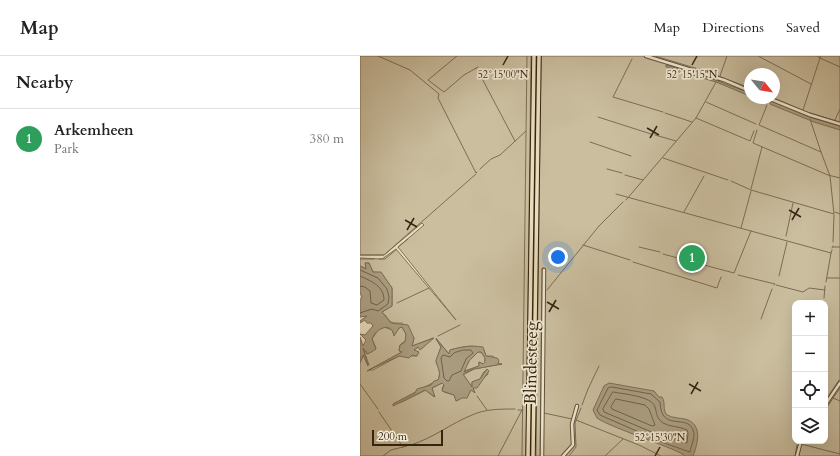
<!DOCTYPE html>
<html lang="en">
<head>
<meta charset="utf-8">
<style>
	:root { --surface:#fff; --page:#f2f2f2; --text:#222; --muted:#767676; --line:#e0e0e0; --accent:#1a73e8 }
	body { margin:0; font-family:Cardo,serif; background:var(--page); color:var(--text) }
	.controls { position:absolute; right:12px; bottom:12px; display:grid; overflow:hidden; border-radius:8px; box-shadow:0 4px 16px #0002 }
	.controls button { width:36px; height:36px; display:grid; place-items:center; padding:0; border:0; border-bottom:1px solid var(--line); background:var(--surface); color:var(--text); font:20px sans-serif }
	.compass { position:absolute; left:384px; top:12px; width:36px; height:36px; border-radius:50%; background:var(--surface); box-shadow:0 4px 16px #0002; rotate:120deg }
	.scale { position:absolute; left:12px; bottom:10px; width:71px; box-sizing:border-box; padding-left:4px; border:2px solid #342411; border-top:0; font-size:11px; line-height:14px; white-space:nowrap; color:#342411; -webkit-text-stroke:3px #f1e9d3; paint-order:stroke }
	.you { position:absolute; left:198px; top:201px; width:14px; height:14px; margin:-10px; border:3px solid #fff; border-radius:50%; background:#1a73e8; box-shadow:0 0 0 6px #1a73e833 }
	.badge { display:grid; place-items:center; width:26px; height:26px; border-radius:50%; background:var(--accent); color:#fff; font-size:13px; font-weight:700 }
	.pin { position:absolute; translate:-50% -50%; border:2px solid #fff; box-shadow:0 1px 4px #0006 }
	.list { margin:0; padding:0; list-style:none }
	h2 { display:flex; justify-content:space-between; align-items:center; height:52px; margin:0; padding:0 16px; font-size:17px }
	h2 small { font-size:13px; font-weight:400; color:var(--muted) }
	.list li { display:grid; grid-template-columns:26px 1fr auto; gap:12px; align-items:center; box-sizing:border-box; height:60px; padding:0 16px; border-top:1px solid var(--line) }
	.list b { display:block; font-size:15px; white-space:nowrap }
	.list p { margin:0; font-size:13px; white-space:nowrap; color:var(--muted) }
	.list em { font-size:13px; font-style:normal; color:var(--muted) }
	.icon { flex:none; width:22px; height:22px; fill:none; stroke:currentColor; stroke-width:2; stroke-linecap:round; stroke-linejoin:round }
	.map { position:relative; flex:none; width:480px; height:400px; overflow:hidden }
	header { display:flex; align-items:center; gap:24px; box-sizing:border-box; height:56px; padding:0 20px; background:var(--surface); border-bottom:1px solid var(--line) }
	header strong { font-size:19px }
	nav { display:flex; gap:22px; margin-inline-start:auto; font-size:14px }
	main { display:flex }
	aside { flex:1; background:var(--surface) }
	.map>svg:first-child { display:block }
</style>
</head>
<body>
<header>
<strong>Map</strong>
<nav><a>Map</a><a>Directions</a><a>Saved</a></nav>
</header>
<main>
<aside>
<h2>Nearby<small></small></h2>
<ul class="list">
<li><span class="badge" style="background:#2e9e5b">1</span><div><b>Arkemheen</b><p>Park</p></div><em>380 m</em></li>
</ul>
</aside>
<div class="map">
<svg width="480" height="400" viewBox="0 0 480 400">
	<rect width="100%" height="100%" fill="#e9ddbc"/>
	<filter id="stains"><feTurbulence type="fractalNoise" baseFrequency=".005" numOctaves="4"/><feColorMatrix values="0 0 0 0 .2 0 0 0 0 .09 0 0 0 0 .02 0 0 0 .5 -.17"/></filter>
	<radialGradient id="worn" r=".72"><stop offset=".6" stop-color="#630" stop-opacity="0"/><stop offset="1" stop-color="#630" stop-opacity=".3"/></radialGradient>
	<path fill="#cabe9f" stroke="#7f7158" fill-rule="evenodd" d="M0,0H171L166,400H0V307L3,299L9,309L3,292L7,298L16,292L12,283L18,274L24,271L32,274L34,279L39,272L42,271L46,278V284L40,289L39,294L42,296L9,314H13L39,300H57L54,294L58,291L61,293L73,282L52,290L54,282L42,267C27,268 31,264 22,256L32,250V232L22,218L13,216L9,207H5L7,213L0,210V202L22,203L36,193L96,264L38,191L64,169L62,167L24,199H0ZM76,282L89,298L90,294C102,291 114,287 124,294L126,300H133L138,308H142L114,313L103,319L112,331V326L120,323L123,317L127,313L128,318L113,332L115,337L111,333C108,343 103,339 97,345L94,339L84,336L82,333L84,328L82,327L72,332L74,341L66,334L42,346L33,348L78,324C81,317 79,312 76,306L81,291Z
		M181,0H480V400H183L185,212H182L180,400H176ZM390,18H414V42H390ZM435,247H465V385H435Z
		M118,296H121L125,302V306L123,308L119,306V310L104,315L109,305Z"/>
	<path fill="#ab9e82" stroke="#7b6d55" fill-rule="evenodd" d="M306,9L347,21L390,37V40L356,26L306,11Z
		M411,45L449,61L480,70V74L454,66L410,48Z
		M5,207H9L13,216H21L32,232V250L22,256L31,267L48,269L54,282L52,290L74,282L60,294L58,291L54,294L59,296L57,300L52,299L49,302L39,300L7,315L42,296L39,295L40,289L45,286L46,278L42,271L39,272L34,280C32,265 16,272 12,283L16,293L8,298L3,292L8,310L3,299L0,307V281L3,290L6,284L0,278L5,279L13,270L11,267H7L5,264L0,267V265L7,260L0,261V244L2,241L0,237V210L6,213Z
		M76,283L89,298L90,294C101,291 111,289 123,291L126,300L137,302L139,304L138,308H142L114,313L103,318L112,331V326L120,323L127,313L129,315L117,332H113L115,337L111,334L107,342H102L96,345L94,339L82,335L84,329L82,327L72,332L75,341L65,334L33,350V348L55,337L57,333L71,329L74,325L78,324C82,316 77,312 76,304L81,291ZM118,296H121L125,302V306L123,308L119,306V310L104,316L109,305Z
		M249,327L294,335L299,341H302C306,347 302,353 307,359C313,362 319,362 325,363C343,368 338,387 333,400H325C321,394 251,372 237,362L233,354L244,330Z"/>
	<g fill="none" stroke-linecap="round" stroke-linejoin="round">
		<path stroke="#70614a" stroke-width="1" d="M0,214L18,222L27,233L29,241L28,248L18,255L12,253L0,257
			M0,220C11,225 24,230 24,244L17,249L11,247L10,235L5,231L0,230
			M103,294H111L113,297L106,303L101,315L92,319L89,325H87L84,322L81,302L83,299L90,301L94,297Z
			M252,331L291,338L300,346C301,377 327,357 333,374C336,381 331,389 330,396L304,387L240,359L237,354L248,332Z
			M253,336C263,338 292,340 295,351C297,357 296,362 303,367C310,371 319,370 327,374L328,377L327,387L306,382L244,356L243,353Z
			M256,343L285,349L289,353L295,369L292,370L252,353L251,351Z"/>
		<path stroke="#7b6d55" stroke-width="1" d="M18,0L50,14L79,38L78,42L116,117L117,116
			M97,0L68,24L84,36L104,19L118,11
			M295,0L345,15L390,32
			M398,0L451,28
			M457,0L460,2L461,0
			M272,3L253,41L303,56
			M117,13L155,85
			M360,20L367,0
			M414,42L447,56L480,66
			M346,46L396,68
			M407,49L399,69L461,96L450,63
			M443,54L460,2L480,11
			M305,57L332,66
			M238,61L291,78
			M336,62L390,85L394,75
			M475,64L480,53
			M397,74L393,87L468,119L480,122
			M295,79L316,85
			M230,86L271,100
			M303,102L368,124
			M120,113L131,103L140,99L166,75
			M247,113L262,117
			M265,119L283,124
			M371,125L391,134L474,158L470,120L461,96
			M391,133L402,91
			M256,138L471,197L472,194
			M266,144L336,62L356,26
			M324,156L344,120
			M475,156L480,158
			M381,172L391,135
			M426,180L433,147
			M473,186L474,159
			M223,189L270,204
			M38,191L48,183
			M279,191L300,196
			M473,191H480
			M472,192L473,190
			M303,198L374,217L391,175
			M0,199H24L116,118
			M0,203H14
			M19,203H25L37,193
			M273,206L357,232L361,221
			M378,219L415,228L414,229
			M419,220L427,186
			M467,222H480
			M466,226L471,197
			M416,229L443,236L449,232L465,234
			M187,234L239,170L263,146
			M464,242L465,230
			M37,247L69,232
			M401,263L412,233
			M78,280L100,269
			M0,328L18,353
			M117,340L127,354
			M473,342L480,345
			M465,345L479,324
			M222,349L228,333L239,310
			M158,354H163
			M465,354L480,332
			M19,356L43,391
			M184,357L212,363
			M216,364L279,389L301,400
			M438,386V385
			M441,388L480,398
			M51,389C75,381 90,368 112,359C125,353 140,353 155,353
			M23,400L31,394L47,390
			M138,400L162,354
			M162,400L167,0
			M209,400L216,391L215,367L221,352
			M245,400L263,383
			M435,400L437,389
			M439,400L440,393"/>
		<g stroke="#61523c" stroke-width="4.5">
			<path id="minor" d="M286,0L364,24L390,35
				M408,42L450,59L480,68
				M465,349L480,327
				M182,400L184,214
				M203,400L213,389L212,368L217,350
				M437,400L441,385"/>
		</g>
		<g stroke="#342411" stroke-width="5.5">
			<path id="highway" d="M168,400L174,0
				M173,400L179,0"/>
		</g>
		<use href="#minor" stroke="#f1e9d3" stroke-width="2.5"/>
		<use href="#highway" stroke="#e9ddbc" stroke-width="3.5"/>
	</g>
	<path fill="none" stroke="#342411" stroke-width="1.5" d="M143,9L148,0M332,9L337,0M287,72L299,79M290,82L297,70M429,154L441,161M45,164L57,171M432,164L439,152M47,174L54,162M187,246L199,253M189,256L196,244M329,328L341,335M331,338L338,326M295,400L300,391"/>
	<g text-anchor="middle" dominant-baseline="central" stroke-width="3.5" stroke-linejoin="round" paint-order="stroke">
		<g font-size="17" fill="#342411" stroke="#f1e9d3">
			<text transform="translate(171 307) rotate(-89)">Blindesteeg</text>
		</g>
	</g>
	<g font-size="10" text-anchor="middle" fill="#342411" stroke="#f1e9d3" stroke-width="3.5" stroke-linejoin="round" paint-order="stroke">
		<text x="143" y="22">52°15'00"N</text>
		<text x="332" y="22">52°15'15"N</text>
		<text x="300" y="385">52°15'30"N</text>
	</g>
	<rect width="100%" height="100%" filter="url(#stains)"/>
	<rect width="100%" height="100%" fill="url(#worn)"/>
</svg>
<div class="controls">
<button>+</button>
<button>−</button>
<button><svg class="icon" aria-label="locate" viewBox="0 0 24 24"><circle cx="12" cy="12" r="6"/><path d="M12 2v4M12 18v4M2 12h4M18 12h4"/></svg></button>
<button><svg class="icon" aria-label="layers" viewBox="0 0 24 24"><path d="M12 4l9 5-9 5-9-5zM3 14l9 5 9-5"/></svg></button>
</div>
<svg class="compass" viewBox="-18 -18 36 36"><path d="M0-13l5 13h-10z" fill="#e53935"/><path d="M0 13l5-13h-10z" fill="#767676"/></svg>
<div class="scale">200 m</div>
<div class="you"></div>
<div class="pin badge" style="left:332px;top:202px;background:#2e9e5b">1</div>
</div>
</main>
</body>
</html>
